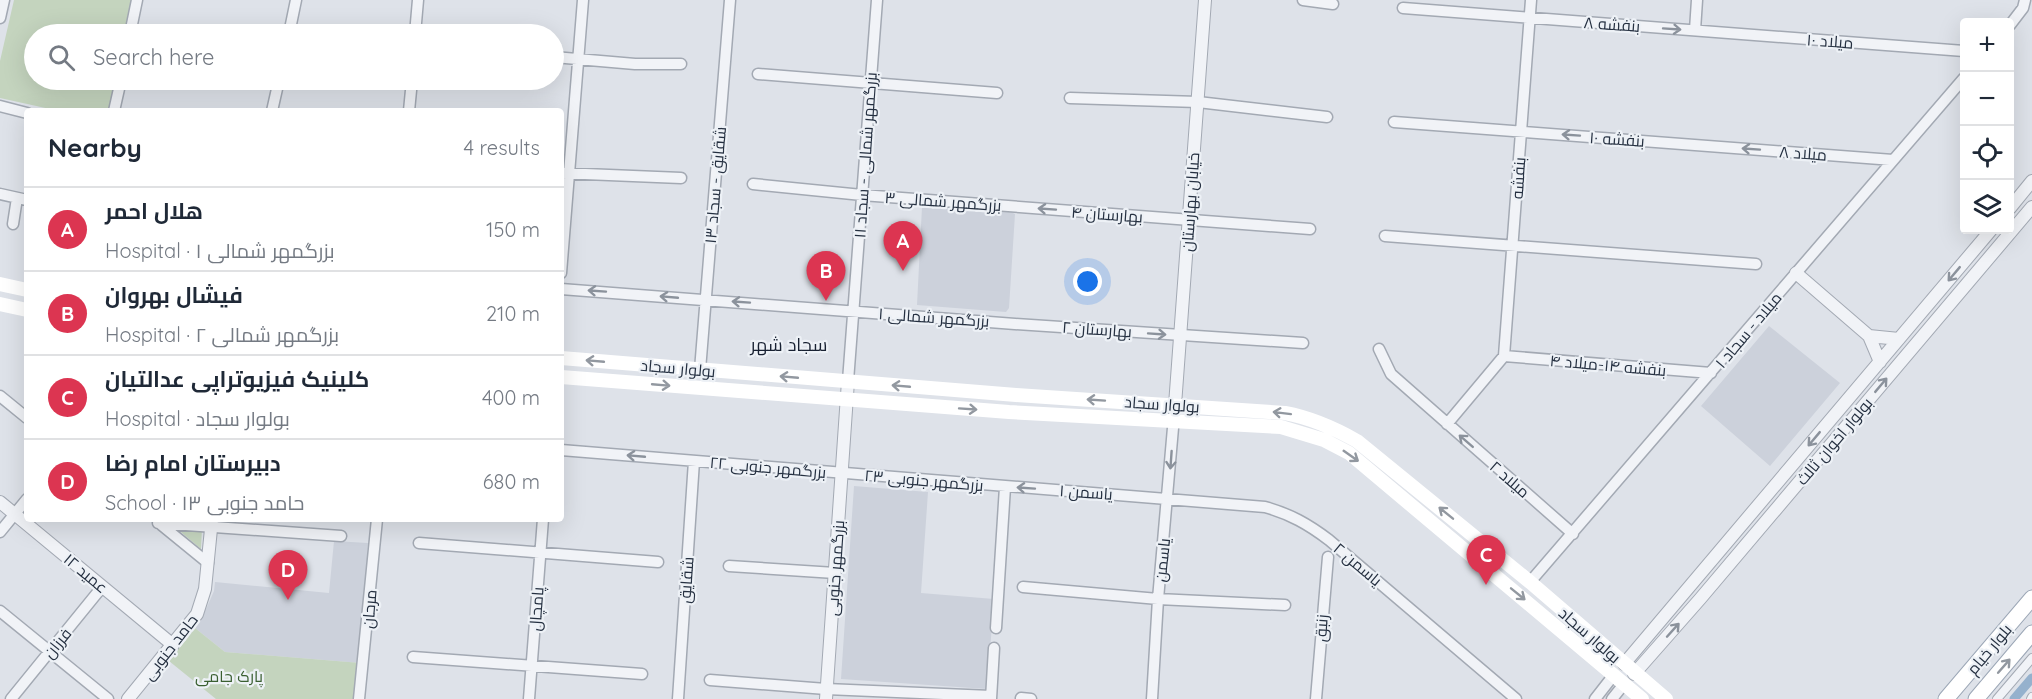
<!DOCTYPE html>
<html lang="en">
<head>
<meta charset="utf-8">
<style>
	:root { --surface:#fff; --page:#f2f2f3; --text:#1f2937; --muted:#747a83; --line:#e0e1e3; --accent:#dc3551 }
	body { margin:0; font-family:Quicksand,Cairo,sans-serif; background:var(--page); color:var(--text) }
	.controls { position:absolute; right:18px; top:18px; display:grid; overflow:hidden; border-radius:6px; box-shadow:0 6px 24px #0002 }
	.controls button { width:54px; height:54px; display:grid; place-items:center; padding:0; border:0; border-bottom:2px solid var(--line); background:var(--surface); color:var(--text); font:30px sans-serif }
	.you { position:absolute; left:1088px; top:282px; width:21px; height:21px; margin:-15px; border:4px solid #fff; border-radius:50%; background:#1a73e8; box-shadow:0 0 0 9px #1a73e833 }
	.badge { display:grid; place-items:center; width:39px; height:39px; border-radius:50%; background:var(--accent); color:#fff; font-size:20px; font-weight:700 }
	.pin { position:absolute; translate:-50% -50px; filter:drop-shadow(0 2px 3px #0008) }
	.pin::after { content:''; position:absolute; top:32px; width:21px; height:18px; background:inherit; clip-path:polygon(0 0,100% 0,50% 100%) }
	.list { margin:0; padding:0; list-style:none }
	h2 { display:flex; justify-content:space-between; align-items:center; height:78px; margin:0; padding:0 24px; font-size:26px }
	h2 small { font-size:20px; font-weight:400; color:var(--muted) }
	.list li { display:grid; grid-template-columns:39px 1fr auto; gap:18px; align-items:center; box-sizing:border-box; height:84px; padding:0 24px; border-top:2px solid var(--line) }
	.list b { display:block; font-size:22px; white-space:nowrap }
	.list p { margin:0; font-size:20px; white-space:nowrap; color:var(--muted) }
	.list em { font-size:20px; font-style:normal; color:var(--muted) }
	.icon { flex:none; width:33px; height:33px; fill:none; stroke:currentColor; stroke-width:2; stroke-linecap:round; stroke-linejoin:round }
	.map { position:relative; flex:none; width:2032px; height:699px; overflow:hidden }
	.search { position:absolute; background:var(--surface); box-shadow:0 6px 24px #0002; left:24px; top:24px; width:540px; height:66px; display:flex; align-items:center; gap:15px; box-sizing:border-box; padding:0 21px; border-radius:33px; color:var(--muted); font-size:22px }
	.panel { position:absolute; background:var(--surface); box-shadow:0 6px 24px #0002; left:24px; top:108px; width:540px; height:414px; border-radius:6px }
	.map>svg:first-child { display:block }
</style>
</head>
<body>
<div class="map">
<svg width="2032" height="699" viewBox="0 0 2032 699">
	<rect width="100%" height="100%" fill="#dee2e9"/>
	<path fill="#ccd1db" d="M922,207L1011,212L1015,214L1009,308L1006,312L917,305Z
		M1769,326L1840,383L1770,466L1701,406Z
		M854,486L928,492L921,593L994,599L987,689L841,679Z
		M334,541L368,543L361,663L225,652L195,628L207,607L214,591L215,582L329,593Z"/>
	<path fill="#c4d4be" d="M14,0H132L125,34H34V80H115L108,111H59L0,98V61Z
		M175,527L202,528L201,549Z
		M195,628L225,652L361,663L355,699H216L169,661Z"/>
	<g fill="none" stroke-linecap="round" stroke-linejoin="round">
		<path stroke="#95b1cd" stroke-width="9" d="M2014,699L2032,678"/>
		<g stroke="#a3a9b3" stroke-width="10">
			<path id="pedestrian" d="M1997,699L2032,658
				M2031,699L2032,697"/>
		</g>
		<g stroke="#a3a9b3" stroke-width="13">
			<path id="minor" d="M1303,0L1333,4
				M1403,8L1964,51
				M0,18L4,0
				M2010,25L2023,8L2025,0
				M1695,30L1697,0
				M130,34L137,0
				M289,34L296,0
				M415,34L418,0
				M554,57L635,64H681
				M758,74L997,93
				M1070,98L1198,102L1327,117
				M0,106L27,113
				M114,111L121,80
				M272,111L279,80
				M409,111L412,80
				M1394,122L1893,160
				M561,173L681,178
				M753,184L862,195L1310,229
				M0,194L27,200
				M13,224L17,198
				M1385,236L1756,264
				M561,273L583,0
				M561,289L1015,324L1303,343
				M1379,349L1391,374L1573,534
				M1504,356L1531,0
				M1504,356L1711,373
				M700,370L730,0
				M848,381L877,0
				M0,396L27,418
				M1447,424L1504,356
				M561,450L1265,507C1290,514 1308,524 1329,540L1516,699
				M158,523L341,536
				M159,523L208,563
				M0,532L27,499
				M419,543L658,562
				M729,566L835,573
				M1530,582L1964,78
				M1023,587L1158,599L1285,605
				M0,611L108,699
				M996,628L1005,487
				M413,657L642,674
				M710,680L826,689L991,696
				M1021,698L1031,699
				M11,699L102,587
				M359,699L377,519
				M529,699L543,519
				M678,699L694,461
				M991,699L994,648
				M1152,699L1158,599L1175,405
				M1316,699L1328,557
				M1595,699L1613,676
				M1612,699L1624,684"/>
		</g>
		<g stroke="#a3a9b3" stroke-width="14">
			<path id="tertiary" d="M2010,208L2032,181
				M1796,273L1869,336L1880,362
				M1869,336L1899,339
				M1175,405L1205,0
				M0,502L173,645
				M1624,664L1991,230
				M1634,674L1700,599L2032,207
				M128,699L197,614L205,589L212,519
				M826,699L848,381"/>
		</g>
		<g stroke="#9ca7b6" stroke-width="17">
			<path id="primary" d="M1946,699L2032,598
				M1976,699L2032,633"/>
		</g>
		<use href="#pedestrian" stroke="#f1f3f7" stroke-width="8"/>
		<use href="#minor" stroke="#f1f3f7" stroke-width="10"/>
		<use href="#tertiary" stroke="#f1f3f7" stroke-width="12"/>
		<path stroke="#fff" stroke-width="14" d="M0,284L27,290
			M0,304L27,310
			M561,358L1016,395L1285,413C1312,418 1334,428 1357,441L1530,582L1666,699
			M561,377L1009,412L1281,427L1324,440L1349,453L1642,699"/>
		<use href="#primary" stroke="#fff" stroke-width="15"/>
	</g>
	<defs><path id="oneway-shaft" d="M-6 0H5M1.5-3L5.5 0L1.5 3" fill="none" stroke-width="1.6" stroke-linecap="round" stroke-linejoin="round" transform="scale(1.5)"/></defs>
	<g stroke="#8b929c">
		<use href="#oneway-shaft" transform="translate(1672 29) rotate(4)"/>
		<use href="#oneway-shaft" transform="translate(1571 135) rotate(-176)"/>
		<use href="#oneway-shaft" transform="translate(1751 149) rotate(-176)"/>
		<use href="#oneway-shaft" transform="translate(1047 209) rotate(-176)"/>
		<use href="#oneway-shaft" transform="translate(1954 274) rotate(130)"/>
		<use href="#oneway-shaft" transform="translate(597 291) rotate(-176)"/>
		<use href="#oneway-shaft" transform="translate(669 297) rotate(-175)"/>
		<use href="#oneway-shaft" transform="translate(741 302) rotate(-176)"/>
		<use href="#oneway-shaft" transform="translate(1157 334) rotate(4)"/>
		<use href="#oneway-shaft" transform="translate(1881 385) rotate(-50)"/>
		<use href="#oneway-shaft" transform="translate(1814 439) rotate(130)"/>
		<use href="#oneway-shaft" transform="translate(1466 441) rotate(-139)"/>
		<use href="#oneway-shaft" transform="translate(636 456) rotate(-175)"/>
		<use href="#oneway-shaft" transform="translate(1171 460) rotate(94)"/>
		<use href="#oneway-shaft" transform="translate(1026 488) rotate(-176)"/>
		<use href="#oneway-shaft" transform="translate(1673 630) rotate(-48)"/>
	</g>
	<g stroke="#9298a0">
		<use href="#oneway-shaft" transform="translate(595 361) rotate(-175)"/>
		<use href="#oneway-shaft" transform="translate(789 377) rotate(-175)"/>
		<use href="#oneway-shaft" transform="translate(661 385) rotate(5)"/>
		<use href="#oneway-shaft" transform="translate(901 386) rotate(-175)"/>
		<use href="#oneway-shaft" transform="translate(1096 400) rotate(-176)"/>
		<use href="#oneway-shaft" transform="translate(968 409) rotate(4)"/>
		<use href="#oneway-shaft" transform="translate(1282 413) rotate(-173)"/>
		<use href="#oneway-shaft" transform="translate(1351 456) rotate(35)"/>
		<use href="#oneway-shaft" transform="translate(1446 513) rotate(-141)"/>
		<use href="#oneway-shaft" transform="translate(1518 594) rotate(39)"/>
		<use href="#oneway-shaft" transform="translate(2004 666) rotate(-49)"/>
	</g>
	<g text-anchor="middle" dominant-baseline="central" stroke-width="4.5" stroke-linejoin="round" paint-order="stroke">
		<g font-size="16" fill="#253041" stroke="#edf1f6">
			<text transform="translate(1612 24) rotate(4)">بنفشه ۸</text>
			<text transform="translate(1830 41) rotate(4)">میلاد ۱۰</text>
			<text transform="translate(1617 139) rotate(4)">بنفشه ۱۰</text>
			<text transform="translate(1803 153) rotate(4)">میلاد ۸</text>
			<text transform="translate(865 155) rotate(-86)">بزرگمهر شمالی - سجاد ۱۱</text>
			<text transform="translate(1518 178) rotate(-86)">بنفشه</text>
			<text transform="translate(715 185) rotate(-85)">شقایق - سجاد ۱۳</text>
			<text transform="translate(943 201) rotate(4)">بزرگمهر شمالی ۳</text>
			<text transform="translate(1190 202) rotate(-86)">خیابان بهارستان</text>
			<text transform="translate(1107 214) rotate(4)">بهارستان ۴</text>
			<text transform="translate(934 317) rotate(4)">بزرگمهر شمالی ۱</text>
			<text transform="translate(1097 329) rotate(4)">بهارستان ۲</text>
			<text transform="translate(1748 330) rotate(-50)">میلاد - سجاد ۱</text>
			<text transform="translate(1608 365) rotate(5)">بنفشه ۱۴-میلاد ۴</text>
			<text transform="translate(678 368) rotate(5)">بولوار سجاد</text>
			<text transform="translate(1162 404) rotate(4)">بولوار سجاد</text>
			<text transform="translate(1834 441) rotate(-50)">بولوار اخوان ثالث</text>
			<text transform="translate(768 467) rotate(5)">بزرگمهر جنوبی ۲۲</text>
			<text transform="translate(1510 479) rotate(41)">میلاد ۲</text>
			<text transform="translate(924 480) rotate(5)">بزرگمهر جنوبی ۲۳</text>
			<text transform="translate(1086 492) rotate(4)">یاسمن ۱</text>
			<text transform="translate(1162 560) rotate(-84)">یاسمن</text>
			<text transform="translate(1358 564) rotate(40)">یاسمن ۲</text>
			<text transform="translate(835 568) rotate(-86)">بزرگمهر جنوبی</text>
			<text transform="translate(86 573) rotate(40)">عمید ۱۲</text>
			<text transform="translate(686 580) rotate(-86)">شقایق</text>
			<text transform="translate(369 609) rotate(-85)">مرجان</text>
			<text transform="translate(536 609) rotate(-86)">پامچال</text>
			<text transform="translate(1321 628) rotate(-86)">زنبق</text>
			<text transform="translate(1590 635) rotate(41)">بولوار سجاد</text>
			<text transform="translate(57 643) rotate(-51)">فرزان</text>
			<text transform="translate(170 647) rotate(-52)">حامد جنوبی</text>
			<text transform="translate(1989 649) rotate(-50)">بلوار خیام</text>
		</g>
		<g font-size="16" fill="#3a5f31" stroke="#edf1f6">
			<text x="229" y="676">پارک جامی</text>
		</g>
		<g font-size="18" fill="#182132" stroke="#edf1f6">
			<text x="789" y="344">سجاد شهر</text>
		</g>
	</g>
</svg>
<div class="controls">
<button>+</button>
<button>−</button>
<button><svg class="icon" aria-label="locate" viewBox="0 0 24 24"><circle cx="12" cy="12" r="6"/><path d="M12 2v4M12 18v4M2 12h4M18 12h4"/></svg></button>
<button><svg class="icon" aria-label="layers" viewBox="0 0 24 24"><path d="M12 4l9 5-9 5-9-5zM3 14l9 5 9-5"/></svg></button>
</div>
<div class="you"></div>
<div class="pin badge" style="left:903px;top:271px">A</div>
<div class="pin badge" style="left:826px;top:301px">B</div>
<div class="pin badge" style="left:1486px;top:585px">C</div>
<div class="pin badge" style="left:288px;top:600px">D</div>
<div class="search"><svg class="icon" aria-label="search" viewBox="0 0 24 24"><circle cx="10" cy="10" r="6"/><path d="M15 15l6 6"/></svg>Search here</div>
<section class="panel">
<h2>Nearby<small>4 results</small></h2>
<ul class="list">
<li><span class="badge">A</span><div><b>هلال احمر</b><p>Hospital · بزرگمهر شمالی ۱</p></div><em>150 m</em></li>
<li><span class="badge">B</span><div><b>فیشال بهروان</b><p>Hospital · بزرگمهر شمالی ۲</p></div><em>210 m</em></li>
<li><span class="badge">C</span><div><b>کلینیک فیزیوتراپی عدالتیان</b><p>Hospital · بولوار سجاد</p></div><em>400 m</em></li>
<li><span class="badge">D</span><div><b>دبیرستان امام رضا</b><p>School · حامد جنوبی ۱۳</p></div><em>680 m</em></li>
</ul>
</section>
</div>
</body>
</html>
